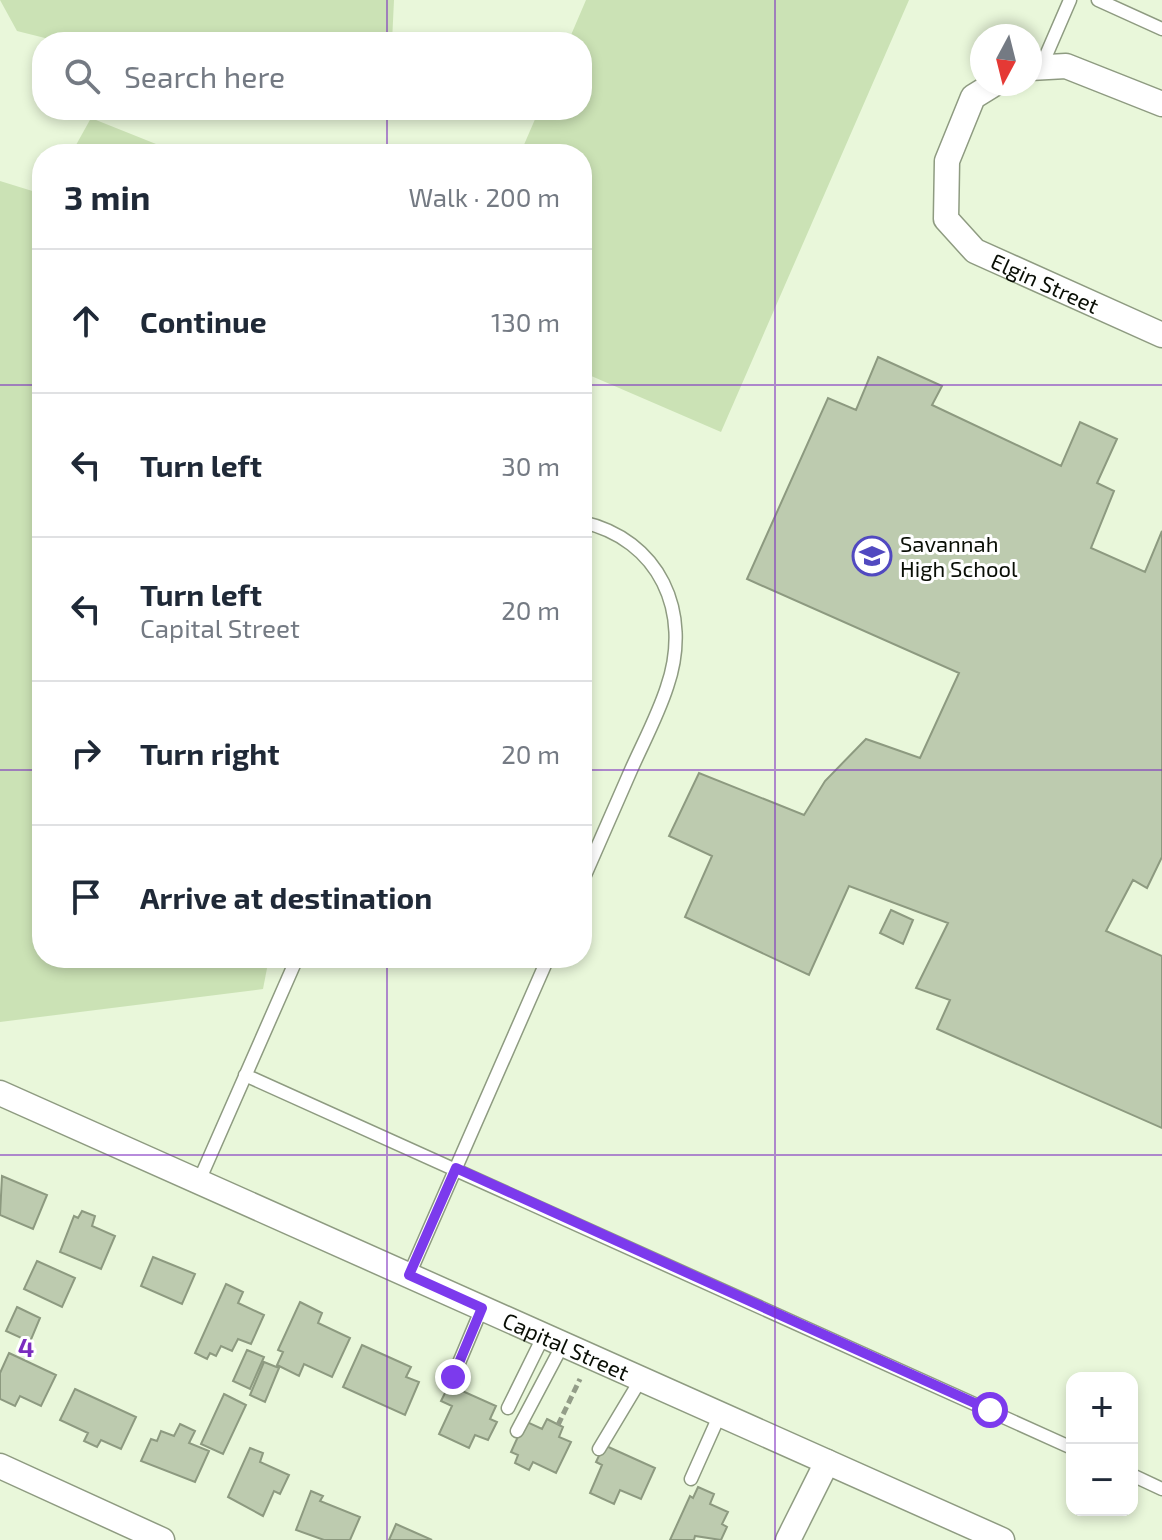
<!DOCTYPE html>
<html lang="en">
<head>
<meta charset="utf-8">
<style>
	:root { --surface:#fff; --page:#f2f2f3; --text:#1f2937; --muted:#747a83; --line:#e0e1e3 }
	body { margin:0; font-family:"Exo 2",sans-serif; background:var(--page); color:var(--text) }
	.controls { position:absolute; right:24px; bottom:24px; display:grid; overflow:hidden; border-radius:16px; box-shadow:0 4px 12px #0003 }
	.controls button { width:72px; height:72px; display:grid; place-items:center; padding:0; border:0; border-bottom:2px solid var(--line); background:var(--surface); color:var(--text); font:40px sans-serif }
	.compass { position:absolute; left:970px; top:24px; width:72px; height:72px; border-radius:50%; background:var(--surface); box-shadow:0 4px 12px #0003; rotate:187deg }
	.stop { position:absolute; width:24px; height:24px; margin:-18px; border:6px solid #7c3aed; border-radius:50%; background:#fff }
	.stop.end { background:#7c3aed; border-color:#fff; box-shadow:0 2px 8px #0008 }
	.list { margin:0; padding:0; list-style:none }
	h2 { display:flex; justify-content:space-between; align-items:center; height:104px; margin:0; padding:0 32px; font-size:34px }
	h2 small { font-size:26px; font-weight:400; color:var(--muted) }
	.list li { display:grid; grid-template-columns:52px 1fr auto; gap:24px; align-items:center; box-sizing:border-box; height:144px; padding:0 32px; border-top:2px solid var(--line) }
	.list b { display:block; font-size:30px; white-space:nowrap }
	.list p { margin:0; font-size:26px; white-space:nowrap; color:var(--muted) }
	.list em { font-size:26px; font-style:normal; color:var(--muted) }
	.icon { flex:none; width:44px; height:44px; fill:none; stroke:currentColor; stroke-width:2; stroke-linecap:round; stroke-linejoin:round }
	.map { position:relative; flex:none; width:1162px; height:1540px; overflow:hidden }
	.search { position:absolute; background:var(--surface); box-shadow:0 4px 12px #0003; left:32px; top:32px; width:560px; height:88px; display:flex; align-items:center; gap:20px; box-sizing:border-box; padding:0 28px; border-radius:32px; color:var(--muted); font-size:30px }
	.panel { position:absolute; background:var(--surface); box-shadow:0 4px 12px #0003; left:32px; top:144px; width:560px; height:824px; border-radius:32px }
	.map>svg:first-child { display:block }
</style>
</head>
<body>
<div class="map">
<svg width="1162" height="1540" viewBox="0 0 1162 1540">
	<rect width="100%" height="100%" fill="#e9f7da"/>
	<path fill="#cbe2b5" d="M0,0H394L392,42H61L17,31Z
		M586,0H909L721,432L582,372V154H520L539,110H582V42H568Z
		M91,118L181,154H71Z
		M0,181L42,194V958H269L263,989L0,1022Z"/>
	<path fill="#bdcbaf" stroke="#8d9a80" stroke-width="2" d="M878,357L942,386L932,405L1061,466L1080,422L1117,439L1097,483L1114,491L1091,548L1145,572L1162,531V857L1147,888L1133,880L1106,931L1162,956V1128L937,1029L950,1000L916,988L948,923L849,886L809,975L685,917L712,856L669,836L699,773L804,815L825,781L866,739L920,758L959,673L747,579L828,398L856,410Z
		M891,910L913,920L903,944L880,933Z
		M2,1176L47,1195L33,1229L0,1215Z
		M82,1211L95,1216L92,1226L115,1236L101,1269L60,1252L74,1216L78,1218Z
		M153,1257L195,1274L182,1304L141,1286Z
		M37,1261L75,1278L62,1307L24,1289Z
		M226,1284L243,1292L238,1303L264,1315L251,1344L238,1339L232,1351L221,1346L216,1356L210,1353L207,1359L195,1353Z
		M300,1302L322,1313L318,1323L350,1338L332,1377L304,1364L299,1376L277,1365L283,1352L278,1350Z
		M17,1307L40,1318L30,1342L6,1331Z
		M362,1345L411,1367L406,1377L419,1382L405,1415L343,1387Z
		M247,1350L264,1357L250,1389L233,1381Z
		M9,1353L56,1375L41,1406L20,1396L15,1406L0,1399V1373Z
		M264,1362L279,1368L265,1402L250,1395Z
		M451,1381L462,1386L460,1390L496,1406L490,1419L497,1422L488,1440L475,1435L469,1448L439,1434L452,1406L441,1401Z
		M75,1389L136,1417L121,1449L101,1440L97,1447L84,1441L88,1433L60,1420Z
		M224,1394L246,1405L223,1454L201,1444Z
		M547,1419L563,1427L559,1437L571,1442L556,1473L533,1462L529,1470L515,1463L518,1455L511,1452L525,1421L542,1429Z
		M180,1424L195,1431L189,1443L209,1451L195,1482L141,1461L151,1439L157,1441L161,1431L174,1436Z
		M604,1445L655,1468L641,1499L620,1490L614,1504L590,1493L602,1465L596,1462Z
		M250,1448L263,1453L260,1462L289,1475L280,1494L274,1491L263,1516L228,1497Z
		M698,1487L714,1494L710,1504L728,1512L722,1524L727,1527L721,1540L695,1536L694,1540H670L690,1496L693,1498Z
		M311,1491L323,1496L320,1501L360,1517L350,1540H324L296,1530Z
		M396,1524L432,1540H389Z"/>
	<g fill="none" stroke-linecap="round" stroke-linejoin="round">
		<g stroke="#8e9b81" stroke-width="15">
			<path id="service" d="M1098,0L1162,29
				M1041,67L1070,0
				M582,522C659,539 693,612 667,687C658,715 643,743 631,770C615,807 598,845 582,882
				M245,1075L1072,1448
				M199,1181L297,958
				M409,1275L548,958
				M453,1377L482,1308
				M508,1408L544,1335
				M517,1431L563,1344
				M599,1449L641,1379
				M1132,1475L1162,1489
				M691,1479L720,1414"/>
		</g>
		<g stroke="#8e9b81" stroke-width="27">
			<g id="minor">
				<path d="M1030,68L1066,66L1162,104"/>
				<path id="s1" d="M994,84L973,97L947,161L946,219L975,251L1162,335"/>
				<path id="s2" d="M0,1093L1002,1540"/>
				<path d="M0,1466L162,1540"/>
				<path d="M788,1540L827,1462"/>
			</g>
		</g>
		<path stroke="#939d88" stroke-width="5" stroke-dasharray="8 4" stroke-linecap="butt" d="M558,1425L580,1379"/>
		<use href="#service" stroke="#fff" stroke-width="12"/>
		<use href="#minor" stroke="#fff" stroke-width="24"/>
	</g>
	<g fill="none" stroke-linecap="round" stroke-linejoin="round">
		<path stroke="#7c3aed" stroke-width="10" d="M453,1377L482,1308L409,1275L456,1168L990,1410"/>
	</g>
	<path fill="none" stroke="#7b2cbf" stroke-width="2" stroke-opacity="0.55" d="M387,0V42M775,0V1540M387,110V154M0,385H42M582,385H1162M0,770H42M582,770H1162M387,958V1540M0,1155H1162"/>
	<defs>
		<g id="school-ring" transform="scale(2)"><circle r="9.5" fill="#fff" stroke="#5149c0" stroke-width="1.5"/><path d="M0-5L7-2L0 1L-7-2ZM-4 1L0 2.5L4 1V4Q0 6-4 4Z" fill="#5149c0"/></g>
	</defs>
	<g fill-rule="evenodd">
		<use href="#school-ring" x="872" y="556"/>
	</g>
	<g text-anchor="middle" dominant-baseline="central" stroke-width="6" stroke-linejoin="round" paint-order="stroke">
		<g font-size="22" fill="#090e05" stroke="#fff">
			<text stroke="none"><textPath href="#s1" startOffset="272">Elgin Street</textPath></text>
			<text stroke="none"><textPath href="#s2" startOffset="620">Capital Street</textPath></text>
		</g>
		<g font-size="22" fill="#090e05" stroke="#fff" text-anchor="start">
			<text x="900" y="543">Savannah<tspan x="900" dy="25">High School</tspan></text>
		</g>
	</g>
	<g font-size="26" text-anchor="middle" font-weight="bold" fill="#7b2cbf" stroke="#fff" stroke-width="6" stroke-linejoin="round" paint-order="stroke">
		<text x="26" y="1357">4</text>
	</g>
</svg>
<div class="controls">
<button>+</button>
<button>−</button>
</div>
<svg class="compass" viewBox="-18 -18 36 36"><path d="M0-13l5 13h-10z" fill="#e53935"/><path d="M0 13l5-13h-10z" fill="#747a83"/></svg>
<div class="stop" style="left:990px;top:1410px"></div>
<div class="stop end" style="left:453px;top:1377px"></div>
<div class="search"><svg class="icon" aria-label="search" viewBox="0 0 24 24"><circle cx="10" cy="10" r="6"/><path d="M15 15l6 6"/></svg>Search here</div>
<section class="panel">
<h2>3 min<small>Walk · 200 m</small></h2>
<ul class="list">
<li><svg class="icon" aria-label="ahead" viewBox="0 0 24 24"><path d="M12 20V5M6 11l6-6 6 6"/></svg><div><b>Continue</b></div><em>130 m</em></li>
<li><svg class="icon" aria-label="left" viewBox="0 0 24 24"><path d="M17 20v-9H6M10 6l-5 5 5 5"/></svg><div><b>Turn left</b></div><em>30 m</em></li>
<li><svg class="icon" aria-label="left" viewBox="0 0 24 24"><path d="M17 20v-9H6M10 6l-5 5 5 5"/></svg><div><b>Turn left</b><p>Capital Street</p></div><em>20 m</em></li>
<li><svg class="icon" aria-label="right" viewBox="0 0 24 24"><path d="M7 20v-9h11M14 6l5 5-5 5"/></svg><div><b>Turn right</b></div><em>20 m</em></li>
<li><svg class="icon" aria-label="arrive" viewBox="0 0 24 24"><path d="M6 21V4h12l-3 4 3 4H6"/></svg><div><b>Arrive at destination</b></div></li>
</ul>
</section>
</div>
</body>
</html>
